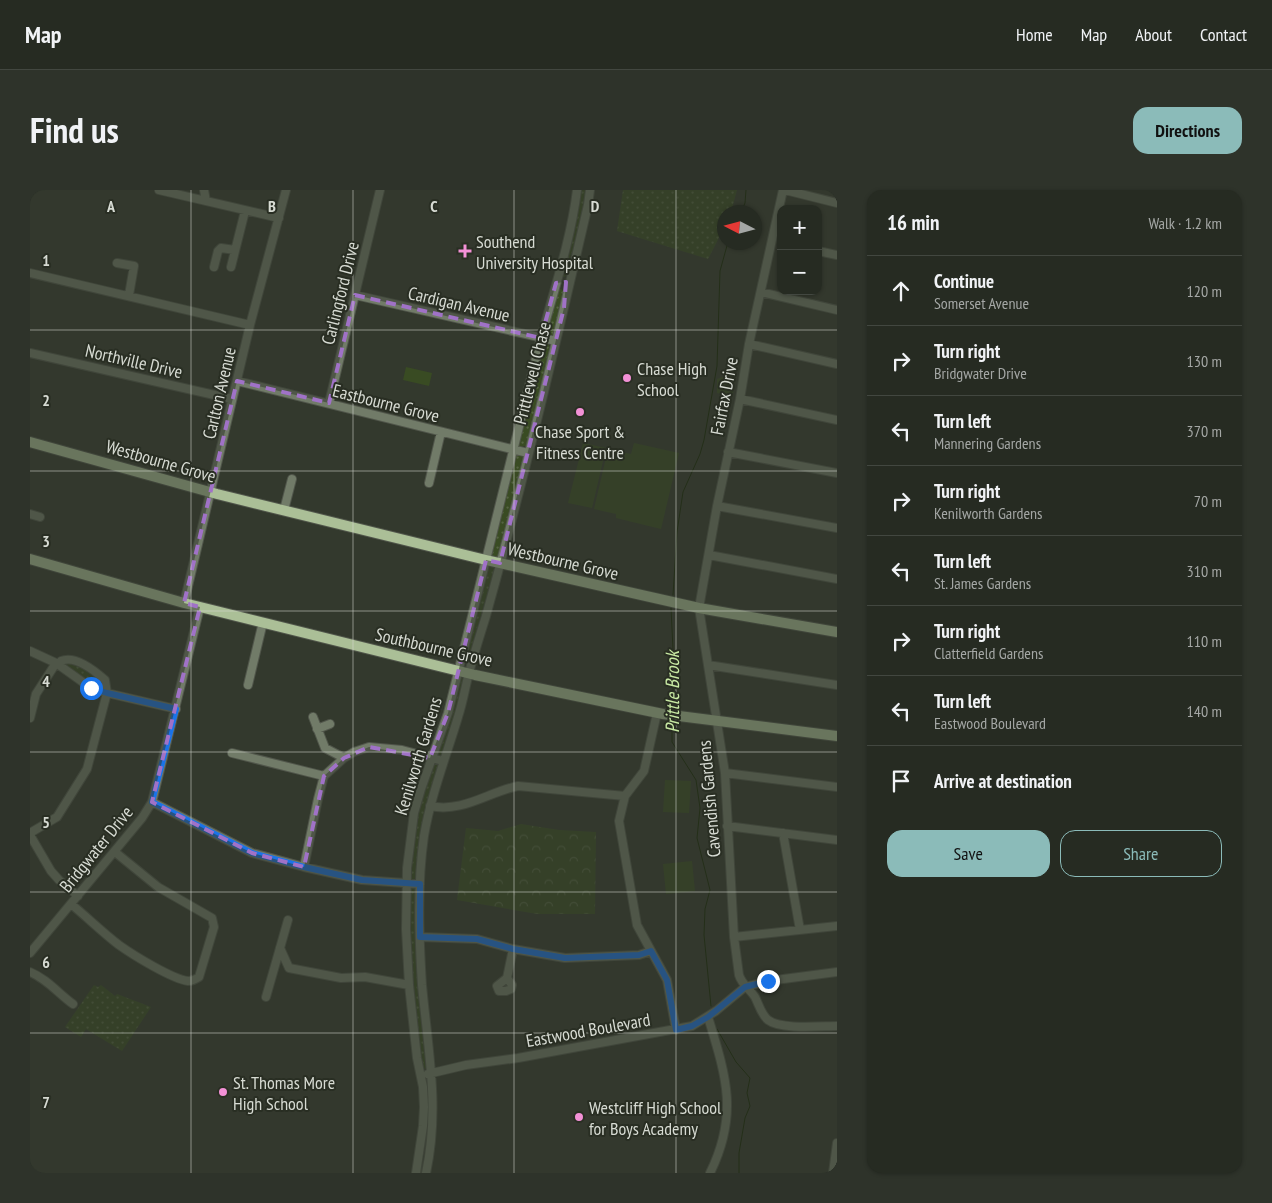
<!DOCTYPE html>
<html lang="en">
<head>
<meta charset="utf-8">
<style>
	:root { --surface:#262b22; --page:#2e332a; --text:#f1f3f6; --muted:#a4a7a5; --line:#424740; --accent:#8bbbb9 }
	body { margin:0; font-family:"PT Sans Narrow",sans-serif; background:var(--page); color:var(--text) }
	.controls { position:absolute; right:15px; top:15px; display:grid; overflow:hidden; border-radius:10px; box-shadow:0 1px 4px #0004 }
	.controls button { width:45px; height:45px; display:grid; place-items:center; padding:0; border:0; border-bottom:1px solid var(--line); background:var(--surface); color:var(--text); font:25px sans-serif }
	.compass { position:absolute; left:687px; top:15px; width:45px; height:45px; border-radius:50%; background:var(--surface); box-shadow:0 1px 4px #0004; rotate:276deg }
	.stop { position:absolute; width:15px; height:15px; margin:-11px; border:4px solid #1a73e8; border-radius:50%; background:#fff }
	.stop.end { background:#1a73e8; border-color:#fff; box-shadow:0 1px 5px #0008 }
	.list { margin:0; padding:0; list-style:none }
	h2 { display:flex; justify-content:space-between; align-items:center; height:65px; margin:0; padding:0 20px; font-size:21px }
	h2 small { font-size:16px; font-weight:400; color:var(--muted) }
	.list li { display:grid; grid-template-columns:32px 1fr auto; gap:15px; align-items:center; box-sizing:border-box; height:70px; padding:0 20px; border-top:1px solid var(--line) }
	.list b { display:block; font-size:19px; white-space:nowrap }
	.list p { margin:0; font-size:16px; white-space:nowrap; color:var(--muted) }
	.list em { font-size:16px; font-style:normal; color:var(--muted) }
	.actions { display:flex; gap:10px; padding:15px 20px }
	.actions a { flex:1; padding:11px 0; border:1px solid var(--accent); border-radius:15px; text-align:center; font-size:18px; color:var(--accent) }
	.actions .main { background:var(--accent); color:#111 }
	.icon { flex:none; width:28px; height:28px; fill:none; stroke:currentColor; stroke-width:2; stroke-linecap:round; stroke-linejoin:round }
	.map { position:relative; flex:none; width:807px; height:983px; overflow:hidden; border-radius:15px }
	header { display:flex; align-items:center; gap:30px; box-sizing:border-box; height:70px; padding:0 25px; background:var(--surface); border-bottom:1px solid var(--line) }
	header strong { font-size:24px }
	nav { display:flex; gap:28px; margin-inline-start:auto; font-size:18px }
	.intro { display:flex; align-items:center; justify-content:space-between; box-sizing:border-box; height:120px; padding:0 30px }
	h1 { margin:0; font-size:35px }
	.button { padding:12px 22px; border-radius:15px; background:var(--accent); color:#111; font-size:18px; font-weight:700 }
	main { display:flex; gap:30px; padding:0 30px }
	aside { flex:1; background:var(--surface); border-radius:15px; box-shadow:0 1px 4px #0004 }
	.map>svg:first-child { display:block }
</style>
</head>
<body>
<header>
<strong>Map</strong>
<nav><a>Home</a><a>Map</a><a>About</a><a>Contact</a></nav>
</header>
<div class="intro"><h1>Find us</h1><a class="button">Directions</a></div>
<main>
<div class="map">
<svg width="807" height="983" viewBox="0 0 807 983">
	<defs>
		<pattern id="grass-dots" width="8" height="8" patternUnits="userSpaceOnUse" patternTransform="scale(1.25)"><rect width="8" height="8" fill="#394b23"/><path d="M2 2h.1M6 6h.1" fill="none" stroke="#556442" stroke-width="1.8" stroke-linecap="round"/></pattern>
		<pattern id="park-crowns" width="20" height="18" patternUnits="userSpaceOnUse" patternTransform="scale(1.25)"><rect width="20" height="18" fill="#394b23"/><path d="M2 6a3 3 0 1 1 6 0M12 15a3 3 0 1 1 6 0" fill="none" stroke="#556442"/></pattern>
	</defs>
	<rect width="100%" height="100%" fill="#33392d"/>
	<path fill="url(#grass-dots)" d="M550,0H558L546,55L541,64L535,87L531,86Z
		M593,0H707L701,22H694V38L678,69L587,41Z
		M528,97L535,102L523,146H517L516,143Z
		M516,154L519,155L520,159L496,256L490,257L488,255L512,157Z
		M488,264L493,267L468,367L465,368L462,367V361L485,266Z
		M462,374L465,377L437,472L432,471L458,376Z
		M35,471L53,476L75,493L72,499L34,476L33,472Z
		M431,484L435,488L427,520L413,563L409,566L406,565Z
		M401,572L408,573L409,576L387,688L381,690L379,687L385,631Z
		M381,697L386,698L398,879L391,878L379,748L380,698Z
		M64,795L68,797L71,795L85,806L87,804L121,817L92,861L56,839L51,847L35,837Z"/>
	<path fill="url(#park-crowns)" d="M696,181H702L704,198L702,206L687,203V189L693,187Z
		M491,634L529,640L566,642L565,724H507L427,710L436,638L468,641Z"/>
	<path fill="#394b23" d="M376,177L402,183L399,196L373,190Z
		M553,253L576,258L562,318L538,313Z
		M604,253L649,263L631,339L586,328V324L564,319L578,259L601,264Z
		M635,590L661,591L659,623L633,622Z
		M662,671L665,701L636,704L633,674Z"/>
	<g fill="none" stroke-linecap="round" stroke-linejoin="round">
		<path stroke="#132300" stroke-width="1" d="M711,22L715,13L716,0
			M643,405L647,342L653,302L670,264L674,250L687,176L690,81L698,52
			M641,418L644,480L642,521
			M642,530V552L666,590L670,618L667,648L680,700L675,719L674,745L681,816
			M687,839L706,872L720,888L717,903L720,916L715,928L709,963V983"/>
		<g stroke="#51564b" stroke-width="10">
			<path id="minor" d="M129,0L249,28
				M174,0L176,11
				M753,0L719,154L710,209L687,316L669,418L695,583L704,747L709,785C712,795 720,799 725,807C729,815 731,824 738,830C751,840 791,836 807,836
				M755,0L807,13
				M788,61L807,65
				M87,73L104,76L99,105
				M184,77L188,61L191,58L205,60
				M201,77L215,21
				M0,83L220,135
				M731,102L807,120
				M325,105L526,151
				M719,154L807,174
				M0,163L202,209
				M207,191L498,263
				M710,209L807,230
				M299,213L350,0
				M698,262L807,283
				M399,293L411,242
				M687,316L807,338
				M254,320L262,289
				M0,324L10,327
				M679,365L807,389
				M154,413L220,135L256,0
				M0,461L26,473L61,498L77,503L146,519
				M678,475L807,495
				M218,495L233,432
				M627,523L614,581L595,606L589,631L607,735L637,790L646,840
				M283,527L295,558L314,568
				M0,528L6,504L26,473
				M287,539L300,534
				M202,563L294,586
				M695,583L807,597
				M122,612L222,663L274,677L332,690L390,694
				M400,616C433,623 458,602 488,596L595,606
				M697,636L807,650
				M0,643L27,627L57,579L77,503L75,490C65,481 45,465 31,471L29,475
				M753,643L770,740
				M0,645L21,681L29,690L48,706
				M274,677L288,609L294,586L314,568L324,562L339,557L372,560L413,571
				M41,714C57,727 72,742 89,755C103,765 142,789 158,791C163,791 166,789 169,787L184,737L182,728L128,697L85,662
				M390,747L447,749L483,759L535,768L609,765L621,761
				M704,747L807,736
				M250,758L259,778L311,788L335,787L379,795
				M0,763L112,628L122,612L170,417
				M0,782C17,789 28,803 43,814
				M477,788L482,795L481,799L476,801H469L467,796L477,788L483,759
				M236,807L258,730
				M678,827C696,886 709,924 680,983
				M398,884L436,875L488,868L662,836L686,821L715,797L738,791L807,782
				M386,983L393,936L394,917L393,897L387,868L379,795L376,739L377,678L384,623L391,599L418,523L511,148C524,100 541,49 547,0
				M396,983C410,918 398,860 392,795C389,746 387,695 394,646C401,605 416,567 428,527C433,512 435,498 439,483C444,464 450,445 456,426C494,290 526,153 558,15L560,0
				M803,983L807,953"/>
		</g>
		<g stroke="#51564b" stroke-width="12">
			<path id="major" d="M0,252L187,304L456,370L669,418L807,442
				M0,369L154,413L445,485L633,524L807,546"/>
		</g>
		<use href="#minor" stroke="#717b68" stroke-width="8"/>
		<use href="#major" stroke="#abbf97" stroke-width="10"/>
	</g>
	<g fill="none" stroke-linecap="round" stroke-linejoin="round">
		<path stroke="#1a73e8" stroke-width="6" d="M61,498L77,503L146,519L122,612L222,663L274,677L332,690L390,694V747L447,749L483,759L535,768L609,765L621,761L637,790L646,840L662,836L678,827L715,797L738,791"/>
	</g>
	<path d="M0 0H807V983H0ZM536,92L534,118L470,373L456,370L418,523L400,568L339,557L314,568L294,586L274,677L222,663L122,612L170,417L154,413L207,191L299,213L325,105L511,148L526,93Z" fill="#33392d" fill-opacity=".55" fill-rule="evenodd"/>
	<path fill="none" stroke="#a072c7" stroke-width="4" stroke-dasharray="10 6" stroke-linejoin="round" d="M536,92L534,118L470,373L456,370L418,523L400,568L339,557L314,568L294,586L274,677L222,663L122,612L170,417L154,413L207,191L299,213L325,105L511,148L526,93Z"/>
	<path fill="none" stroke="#d7dbd3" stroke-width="1" stroke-opacity="0.55" d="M161,0V983M323,0V983M484,0V983M646,0V983M0,140H807M0,281H807M0,421H807M0,562H807M0,702H807M0,843H807"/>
	<g fill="#f391d6" stroke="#292e23" stroke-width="2">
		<path d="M432.5 53.5h5v5h5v5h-5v5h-5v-5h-5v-5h5z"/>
		<circle cx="597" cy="188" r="5"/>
		<circle cx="550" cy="222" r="5"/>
		<circle cx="193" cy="902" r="5"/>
		<circle cx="549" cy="927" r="5"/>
	</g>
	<g text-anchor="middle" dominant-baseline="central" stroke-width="4" stroke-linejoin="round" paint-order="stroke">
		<g font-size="18" fill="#d7dbd3" stroke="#292e23" text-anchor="start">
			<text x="446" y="51">Southend<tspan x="446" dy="21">University Hospital</tspan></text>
			<text x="607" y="178">Chase High<tspan x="607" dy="21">School</tspan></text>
			<text x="550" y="241" text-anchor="middle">Chase Sport &amp;<tspan x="550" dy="21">Fitness Centre</tspan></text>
			<text x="203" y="892">St. Thomas More<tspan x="203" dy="21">High School</tspan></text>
			<text x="559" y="917">Westcliff High School<tspan x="559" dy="21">for Boys Academy</tspan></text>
		</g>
		<g font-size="18" fill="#d7dbd3" stroke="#292e23">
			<text transform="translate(310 103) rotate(-76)">Carlingford Drive</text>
			<text transform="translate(429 114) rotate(13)">Cardigan Avenue</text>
			<text transform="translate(104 171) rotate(13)">Northville Drive</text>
			<text transform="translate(502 183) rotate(-76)">Prittlewell Chase</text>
			<text transform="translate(189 203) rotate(-77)">Carlton Avenue</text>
			<text transform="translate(694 206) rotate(-79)">Fairfax Drive</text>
			<text transform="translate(356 213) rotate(14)">Eastbourne Grove</text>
			<text transform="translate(131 271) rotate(16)">Westbourne Grove</text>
			<text transform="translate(533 371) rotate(13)">Westbourne Grove</text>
			<text transform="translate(404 457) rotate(13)">Southbourne Grove</text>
			<text transform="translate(388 566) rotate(-73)">Kenilworth Gardens</text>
			<text transform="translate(679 609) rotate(-95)">Cavendish Gardens</text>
			<text transform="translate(66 659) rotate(-51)">Bridgwater Drive</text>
			<text transform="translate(558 840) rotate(-10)">Eastwood Boulevard</text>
		</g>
		<g font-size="19" font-style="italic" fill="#c9eaa4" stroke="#292e23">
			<text transform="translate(642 502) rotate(-90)">Prittle Brook</text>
		</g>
	</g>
	<g font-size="16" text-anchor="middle" font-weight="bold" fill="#d7dbd3" stroke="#292e23" stroke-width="4" stroke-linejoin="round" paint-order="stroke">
		<text x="81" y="22">A</text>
		<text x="242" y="22">B</text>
		<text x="404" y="22">C</text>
		<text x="565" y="22">D</text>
		<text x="16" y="76">1</text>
		<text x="16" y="216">2</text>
		<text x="16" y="357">3</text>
		<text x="16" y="497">4</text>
		<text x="16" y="638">5</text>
		<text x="16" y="778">6</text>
		<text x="16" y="918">7</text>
	</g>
</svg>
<div class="controls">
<button>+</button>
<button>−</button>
</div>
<svg class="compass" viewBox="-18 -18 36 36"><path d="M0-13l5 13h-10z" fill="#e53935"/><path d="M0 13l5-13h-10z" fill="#a4a7a5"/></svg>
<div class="stop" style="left:61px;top:498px"></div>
<div class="stop end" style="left:738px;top:791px"></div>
</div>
<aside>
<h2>16 min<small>Walk · 1.2 km</small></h2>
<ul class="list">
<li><svg class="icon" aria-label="ahead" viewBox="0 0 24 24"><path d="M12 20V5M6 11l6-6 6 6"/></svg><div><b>Continue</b><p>Somerset Avenue</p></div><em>120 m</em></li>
<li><svg class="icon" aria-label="right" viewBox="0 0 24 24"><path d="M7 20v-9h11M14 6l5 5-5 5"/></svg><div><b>Turn right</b><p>Bridgwater Drive</p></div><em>130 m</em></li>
<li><svg class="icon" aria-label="left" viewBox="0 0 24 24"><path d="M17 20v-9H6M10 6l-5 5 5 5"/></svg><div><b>Turn left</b><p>Mannering Gardens</p></div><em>370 m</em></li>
<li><svg class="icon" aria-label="right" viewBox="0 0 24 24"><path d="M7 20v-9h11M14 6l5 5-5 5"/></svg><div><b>Turn right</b><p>Kenilworth Gardens</p></div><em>70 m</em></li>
<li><svg class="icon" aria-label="left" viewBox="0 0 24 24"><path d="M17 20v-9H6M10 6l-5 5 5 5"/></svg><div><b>Turn left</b><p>St. James Gardens</p></div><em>310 m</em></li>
<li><svg class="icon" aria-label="right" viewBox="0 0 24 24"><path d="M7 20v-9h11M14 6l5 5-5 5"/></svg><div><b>Turn right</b><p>Clatterfield Gardens</p></div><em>110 m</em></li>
<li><svg class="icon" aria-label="left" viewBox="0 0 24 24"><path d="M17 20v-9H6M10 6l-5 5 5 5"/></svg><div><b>Turn left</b><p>Eastwood Boulevard</p></div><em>140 m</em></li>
<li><svg class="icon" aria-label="arrive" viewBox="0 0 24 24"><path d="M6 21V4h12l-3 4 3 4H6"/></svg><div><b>Arrive at destination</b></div></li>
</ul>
<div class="actions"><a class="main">Save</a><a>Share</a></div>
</aside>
</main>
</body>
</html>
